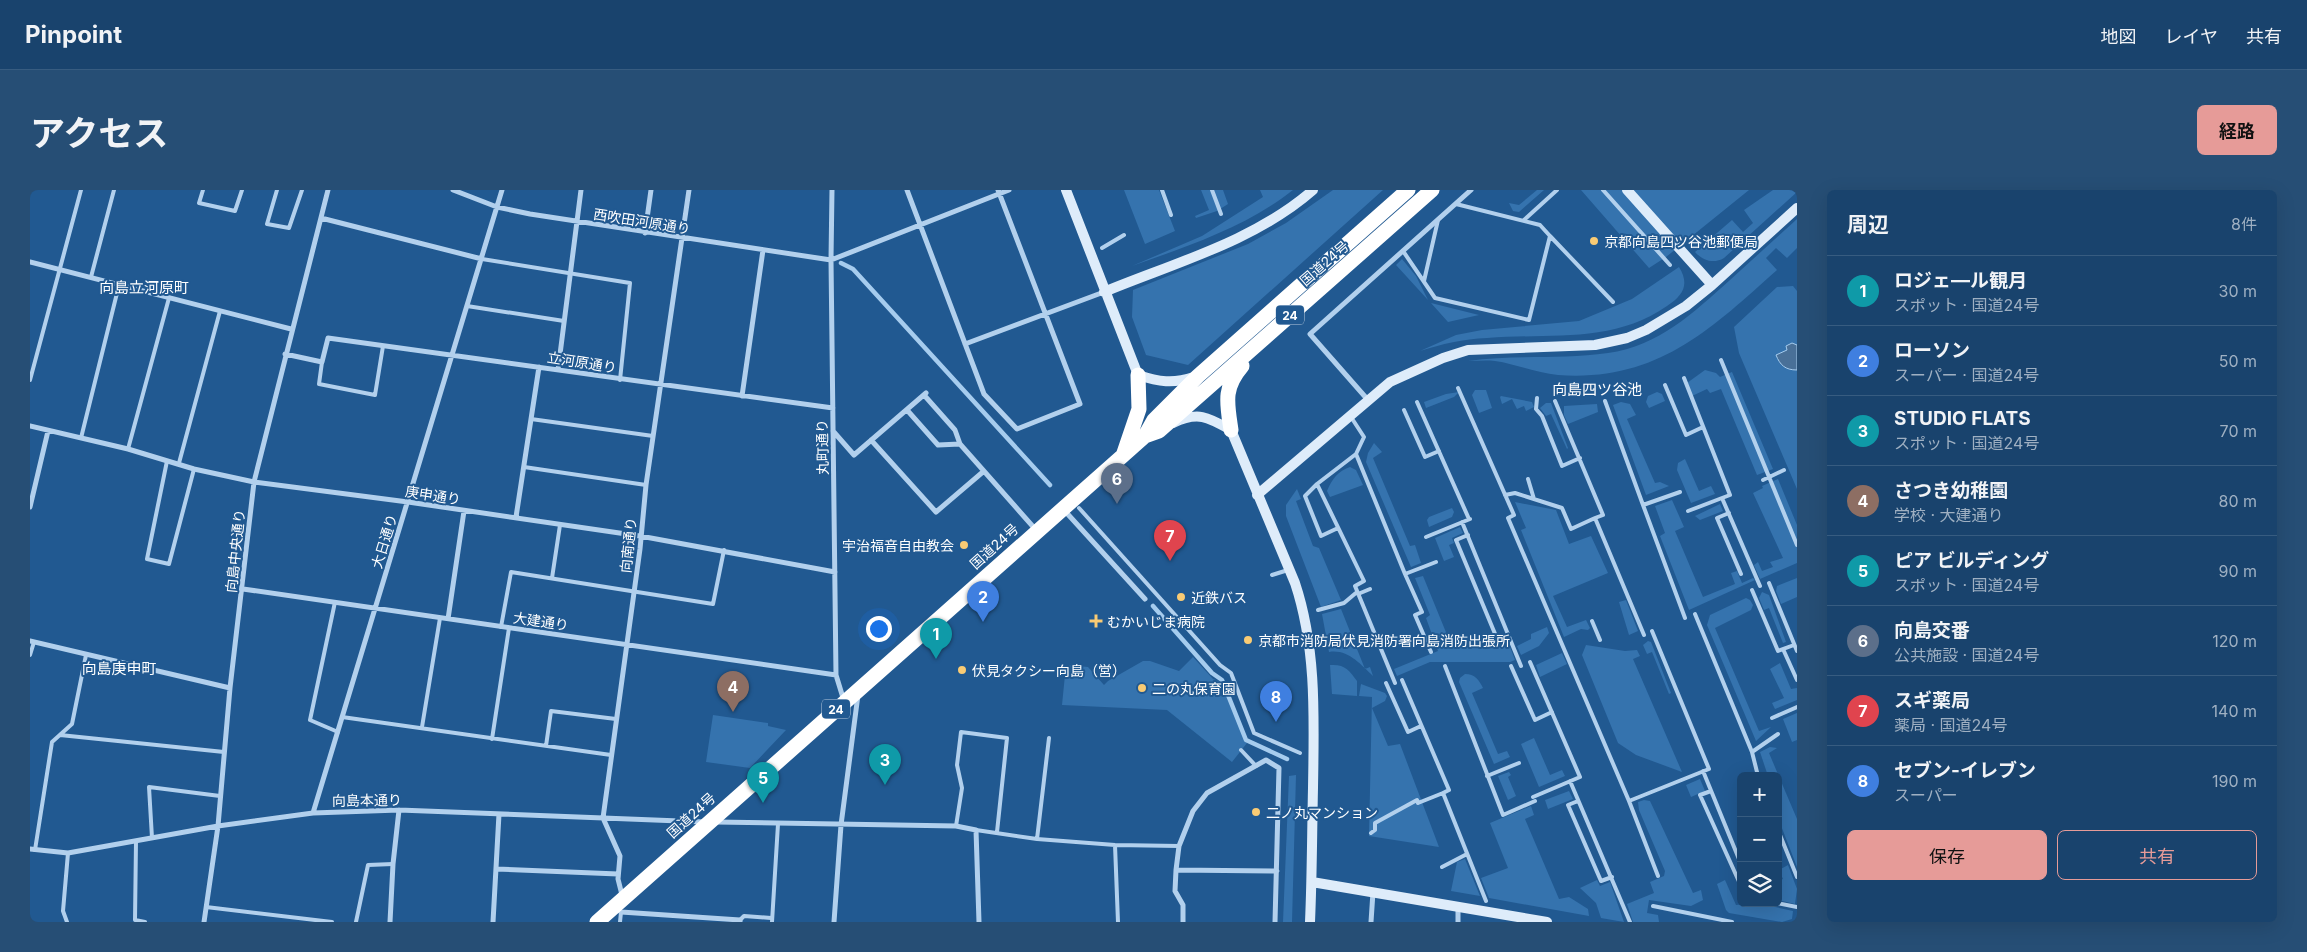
<!DOCTYPE html>
<html lang="ja">
<head>
<meta charset="utf-8">
<style>
	:root { --surface:#19436d; --page:#264e75; --text:#f1f3f6; --muted:#9fb0c2; --line:#375c80; --accent:#e69b98 }
	body { margin:0; font-family:Inter,"Noto Sans JP",sans-serif; background:var(--page); color:var(--text) }
	.controls { position:absolute; right:15px; bottom:15px; display:grid; overflow:hidden; border-radius:8px; box-shadow:0 5px 20px #0002 }
	.controls button { width:45px; height:45px; display:grid; place-items:center; padding:0; border:0; border-bottom:1px solid var(--line); background:var(--surface); color:var(--text); font:25px sans-serif }
	.you { position:absolute; left:848px; top:438px; width:18px; height:18px; margin:-12px; border:4px solid #fff; border-radius:50%; background:#1a73e8; box-shadow:0 0 0 8px #1a73e833 }
	.badge { display:grid; place-items:center; width:32px; height:32px; border-radius:50%; background:var(--accent); color:#fff; font-size:16px; font-weight:700 }
	.pin { position:absolute; translate:-50% -41px; filter:drop-shadow(0 1px 2px #0008) }
	.pin::after { content:''; position:absolute; top:26px; width:18px; height:15px; background:inherit; clip-path:polygon(0 0,100% 0,50% 100%) }
	.list { margin:0; padding:0; list-style:none }
	h2 { display:flex; justify-content:space-between; align-items:center; height:65px; margin:0; padding:0 20px; font-size:21px }
	h2 small { font-size:16px; font-weight:400; color:var(--muted) }
	.list li { display:grid; grid-template-columns:32px 1fr auto; gap:15px; align-items:center; box-sizing:border-box; height:70px; padding:0 20px; border-top:1px solid var(--line) }
	.list b { display:block; font-size:19px; white-space:nowrap }
	.list p { margin:0; font-size:16px; white-space:nowrap; color:var(--muted) }
	.list em { font-size:16px; font-style:normal; color:var(--muted) }
	.actions { display:flex; gap:10px; padding:15px 20px }
	.actions a { flex:1; padding:11px 0; border:1px solid var(--accent); border-radius:8px; text-align:center; font-size:18px; color:var(--accent) }
	.actions .main { background:var(--accent); color:#111 }
	.icon { flex:none; width:28px; height:28px; fill:none; stroke:currentColor; stroke-width:2; stroke-linecap:round; stroke-linejoin:round }
	.map { position:relative; flex:none; width:1767px; height:732px; overflow:hidden; border-radius:8px }
	header { display:flex; align-items:center; gap:30px; box-sizing:border-box; height:70px; padding:0 25px; background:var(--surface); border-bottom:1px solid var(--line) }
	header strong { font-size:24px }
	nav { display:flex; gap:28px; margin-inline-start:auto; font-size:18px }
	.intro { display:flex; align-items:center; justify-content:space-between; box-sizing:border-box; height:120px; padding:0 30px }
	h1 { margin:0; font-size:35px }
	.button { padding:12px 22px; border-radius:8px; background:var(--accent); color:#111; font-size:18px; font-weight:700 }
	main { display:flex; gap:30px; padding:0 30px }
	aside { flex:1; background:var(--surface); border-radius:8px; box-shadow:0 5px 20px #0002 }
	.map>svg:first-child { display:block }
</style>
</head>
<body>
<header>
<strong>Pinpoint</strong>
<nav><a>地図</a><a>レイヤ</a><a>共有</a></nav>
</header>
<div class="intro"><h1>アクセス</h1><a class="button">経路</a></div>
<main>
<div class="map">
<svg width="1767" height="732" viewBox="0 0 1767 732">
	<rect width="100%" height="100%" fill="#215991"/>
	<path fill="#3573ae" d="M1094,0H1129L1145,41L1115,54Z
		M1171,0H1193L1198,14L1187,21L1166,28L1165,26L1179,20Z
		M1230,0H1263C1216,37 1158,56 1102,76L1172,46L1233,7Z
		M1303,0H1353L1158,175L1116,165L1102,127L1103,100L1218,54L1256,33Z
		M1507,0H1514L1489,22L1483,21L1479,13L1489,15Z
		M1551,0H1719L1636,67L1619,78Z
		M1743,0H1767V2L1694,68C1684,74 1673,71 1665,62L1702,30L1713,42L1723,33L1714,20Z
		M1767,29V58L1757,68L1746,58L1736,68L1747,80C1679,141 1626,192 1528,185C1506,183 1486,174 1465,171C1456,170 1447,171 1438,171C1485,164 1532,170 1578,163C1629,156 1663,123 1700,90C1722,70 1744,50 1767,29Z
		M1372,69L1386,86L1398,110L1366,75Z
		M1649,77C1660,95 1653,105 1637,116C1583,154 1519,143 1457,148C1433,149 1412,154 1390,161L1426,145L1452,140L1549,131L1602,109Z
		M1763,96L1767,101V299L1709,163L1704,137L1747,97Z
		M1401,113L1449,125L1418,132Z
		M1675,180L1686,183L1690,187L1702,182L1743,279L1727,285L1691,199L1680,203L1677,199L1662,206L1657,193Z
		M1445,200H1456L1462,218L1449,223L1442,205Z
		M1429,202L1424,207L1396,218L1394,212L1416,204Z
		M1627,202L1632,204L1635,211L1619,218L1616,212L1618,206Z
		M1471,206L1502,212L1504,217L1496,221L1494,216L1487,219L1482,209L1472,214L1470,207Z
		M1591,212L1600,214L1606,225L1597,229L1625,293L1630,292L1639,296L1616,305L1583,215Z
		M1516,213H1521L1538,258L1537,259L1521,224L1516,226L1510,218Z
		M1567,214L1568,222L1538,234L1534,225V216Z
		M1344,253L1352,262L1343,268L1380,356L1385,355L1391,373L1381,377L1336,272L1338,263Z
		M1655,269L1669,301L1681,296L1685,304L1661,313L1647,280L1648,273Z
		M1320,277L1326,280L1333,295L1300,307L1297,301C1302,289 1308,281 1320,277Z
		M1748,289L1767,335V373L1730,389L1724,375L1728,372L1732,381L1743,377L1740,372L1753,368L1723,303L1733,298L1732,296Z
		M1267,299L1271,309L1266,311L1283,356L1289,358L1311,410L1291,417L1256,326V315Z
		M1642,310L1654,337L1645,341L1673,407L1705,394L1701,383L1707,381L1712,393L1723,388L1725,390L1659,420L1630,346L1635,343L1625,316Z
		M1485,312L1526,320L1539,354L1561,346L1578,383L1523,406L1537,437L1556,430L1560,438L1558,440L1551,439L1534,447L1491,340L1496,338Z
		M1690,314L1693,321L1670,330L1665,326Z
		M1422,318L1424,322L1422,327L1399,337L1397,330L1399,327Z
		M1430,337L1433,343L1422,348L1424,353L1419,355L1424,367L1414,371L1405,348Z
		M1393,386L1422,457L1456,446L1459,452L1464,451L1470,452L1477,449L1485,470L1480,472H1400L1367,486L1364,479L1408,461L1396,428L1400,425L1385,388Z
		M1767,388V407L1751,414L1746,401L1747,396Z
		M1732,402L1739,405L1756,452L1753,453L1739,418L1734,420L1729,408Z
		M1716,408L1720,410L1723,415L1721,420L1685,438L1729,541L1741,537L1726,551L1677,435L1680,425Z
		M1596,410L1608,441L1599,445L1589,412Z
		M1311,419L1335,479L1340,477L1343,486C1330,474 1318,459 1299,462L1292,424Z
		M1517,437L1519,443L1509,456L1491,465L1487,456L1501,449V444Z
		M1618,451L1621,452L1641,503L1639,504L1622,462L1617,464L1613,455Z
		M1556,455L1595,461L1607,460L1610,466L1603,469L1652,582L1606,565L1588,553L1552,465Z
		M1532,463L1537,474L1510,487L1506,475Z
		M1163,467L1183,489L1191,492L1217,553L1202,572L1137,520L1032,515L1036,475L1058,477L1074,495L1078,491L1113,471H1120L1149,481Z
		M1750,473L1761,499L1767,498V510L1745,519L1742,513L1754,508L1740,479Z
		M1300,475C1315,474 1319,480 1327,491V506L1302,504Z
		M1435,484C1445,484 1449,490 1453,498L1442,503L1468,564L1477,561L1480,567L1464,574L1429,492L1430,488Z
		M1331,494L1355,503L1357,506L1355,511L1342,518L1358,556L1370,554L1409,657L1339,646L1342,507L1329,506Z
		M1767,523V550L1762,552L1753,529Z
		M683,525L738,533V536L756,540L720,578L676,572Z
		M1504,548L1520,585L1532,580L1535,586L1509,597L1491,554Z
		M1740,557L1747,558L1739,563L1767,629V677L1748,628V586H1738L1730,562Z
		M1479,582L1481,585L1478,587L1486,606L1478,610L1468,586Z
		M1266,585L1262,732H1253L1259,586Z
		M1670,589L1675,601L1661,607L1656,595Z
		M1539,601L1543,609L1518,619L1515,610Z
		M1614,610L1620,611L1663,703L1671,700L1673,710L1661,716L1619,710L1617,723L1628,725L1629,732H1603L1597,714L1624,703L1620,692L1634,686L1635,681L1609,620L1608,612Z
		M1501,616L1504,625L1495,629L1529,709L1539,707L1558,719L1559,726L1459,708L1451,688L1478,678L1460,633Z
		M1435,669L1450,706L1421,701L1427,672Z
		M1758,675L1767,699L1765,714L1748,710V691L1753,689L1749,680Z
		M1567,690L1570,696L1580,692L1594,732L1571,728L1566,713L1550,698Z
		M1695,690L1706,715L1727,713L1763,721L1762,729L1752,732L1699,723L1696,720L1687,694Z"/>
	<path fill="#497098" stroke="#a6ccee" d="M1762,153L1767,155V180C1755,180 1750,175 1746,165L1757,160L1756,156Z"/>
	<g fill="none" stroke-linecap="round" stroke-linejoin="round">
		<path stroke="#a6ccee" stroke-width="4.5" d="M811,73L823,79L1020,295
			M1123,416L1182,483L1192,490L1216,550L1257,569"/>
		<path stroke="#b2d0ed" stroke-width="4" d="M173,0L169,13L205,21L212,0
			M247,0L237,34L259,38L272,0
			M1132,0L1141,25
			M1182,0L1191,24
			M1573,0L1640,75
			M1494,30L1527,0
			M1520,46L1583,112
			M1072,58L1094,45
			M1373,61L1405,108L1499,130L1520,46L1510,35L1426,14
			M452,69L600,93L590,190
			M61,87L84,0
			M1394,91L1408,30
			M437,116L534,131
			M1691,170L1767,355
			M292,172L289,194L345,205L353,156
			M1654,188L1700,305L1692,308
			M0,190L51,0
			M1635,195L1656,245L1673,237
			M1428,198L1484,325L1478,328L1599,611L1679,579L1622,441
			M1507,208L1506,219L1512,226L1532,276L1550,268
			M1525,211L1573,325L1565,328
			M1575,211L1613,315
			M1387,212L1439,329
			M1374,220L1395,267L1409,261
			M1321,227L1334,247L1326,264L1287,294L1334,391L1325,396L1365,493
			M501,229L623,246
			M51,248L89,95
			M98,259L139,108
			M1326,264L1375,384
			M137,271L117,369L139,374L164,279
			M149,273L190,121
			M494,277L616,295
			M1498,289L1504,309
			M1733,290L1754,280
			M1287,294L1275,306L1291,346L1308,338
			M1650,302L1613,315L1655,428
			M1475,305L1485,303L1532,318L1541,339L1565,328L1614,445
			M1049,318L1190,475L1201,483L1224,543L1270,563
			M1658,321L1692,308L1730,396
			M1699,323L1687,328L1711,384
			M1432,332L1491,476
			M1438,345L1426,350L1468,451L1479,446
			M1396,347L1440,329
			M1242,385L1258,380
			M522,388L530,335
			M1739,393L1767,461
			M1722,400L1748,461L1764,455
			M1328,404L1340,399
			M305,412L280,530L308,542
			M1288,420L1314,413L1327,402
			M1665,424L1722,562L1748,544
			M1562,431L1570,450
			M471,437L481,382L683,414L694,360
			M1753,459L1767,490
			M1401,462L1385,425L1392,422L1375,384L1406,372
			M0,465L4,452
			M1500,472L1550,587L1503,607
			M1415,476L1473,625L1505,611
			M1481,476L1505,530L1522,522
			M1372,490L1419,600L1413,603L1456,711
			M1356,493L1378,542L1391,536
			M312,527L581,565
			M1742,528L1767,517
			M392,537L410,428
			M30,545L194,562
			M462,549L479,438
			M516,556L521,521L586,529
			M1211,560L1226,576
			M1722,562L1728,586
			M1673,581L1711,674
			M1457,586L1489,573
			M1540,591L1600,732
			M1681,601L1670,605L1711,696
			M1548,611L1538,615L1571,691L1582,687
			M1599,611L1628,686
			M926,636L932,598L927,575L931,542L977,548L967,642
			M946,640L1007,649L1085,655L1149,656
			M1748,640L1767,687
			M1341,643L1345,640V633L1387,610L1388,613L1413,603
			M122,648L119,597L190,606
			M1007,649L1019,548
			M106,651L105,730L115,732
			M1085,655L1088,732
			M5,660L22,552L42,534L56,465
			M1412,677L1437,664
			M1747,713L1767,717
			M1623,716L1702,732
			M176,717L302,732
			M710,730L714,726L741,728
			M37,732L33,721L38,663
			M326,732L338,675L363,674
			M590,732L591,722
			M742,732L748,634"/>
		<path stroke="#b2d0ed" stroke-width="5" d="M423,0L467,17L500,24L801,70L979,0
			M802,0L801,70L806,485L814,511
			M877,0L954,204L987,239L1050,214L968,0
			M291,28L452,69
			M615,43L621,0
			M0,72L261,139
			M935,154L1074,102
			M255,164L292,172L298,148L803,218
			M528,180L551,0
			M894,205L925,240L930,254
			M712,206L733,60
			M1338,210L1280,144L1441,0
			M877,220L908,255L930,254L1006,340
			M0,236L98,259L164,279L224,292L378,312L610,346L805,382
			M803,241L824,265L896,203
			M841,250L906,322L954,281
			M0,317L18,241
			M1034,320L1115,409
			M486,327L509,177
			M213,399L806,485
			M418,429L434,321
			M0,451L200,498
			M283,623L472,0
			M686,632L926,636L946,640L949,732
			M0,659L38,663L188,636L283,623L369,620L675,632
			M466,679L588,684
			M1146,680L1247,681
			M592,705L588,689L590,666L573,628L610,359L616,295L659,0
			M586,717L591,722L710,730V732
			M174,732L188,636L200,498L224,292L298,0
			M360,732L363,674L369,620
			M463,732L469,624
			M804,732L811,635L828,505
			M1153,732V715L1145,701L1146,680L1149,656L1163,621L1177,603L1236,570L1249,578L1245,732
			M1341,732L1343,702
			M1428,732V717"/>
		<path stroke="#deecfa" stroke-width="10" d="M1036,0L1108,185C1129,192 1143,194 1164,187
			M1597,0L1682,95
			M1074,102C1144,73 1225,51 1283,0
			M1143,233C1168,221 1178,227 1201,240L1265,393C1287,459 1284,530 1283,598C1282,643 1282,687 1280,732
			M1227,305L1360,192L1413,168L1438,160L1565,155L1597,148L1616,140L1656,116L1682,95L1767,18
			M1282,692L1517,732"/>
		<path stroke="#fff" stroke-width="15" d="M1201,240C1197,213 1193,198 1212,176
			M1115,246L1129,241L1402,0
			M1094,263L1109,219L1108,185
			M567,732L1115,246L1124,230L1168,186L1378,0"/>
	</g>
	<g fill="#f9cb74" stroke="#215991" stroke-width="2">
		<circle cx="1564" cy="51" r="5"/>
		<circle cx="934" cy="355" r="5"/>
		<circle cx="1151" cy="407" r="5"/>
		<path d="M1063.5 423.5h5v5h5v5h-5v5h-5v-5h-5v-5h5z"/>
		<circle cx="1218" cy="450" r="5"/>
		<circle cx="932" cy="480" r="5"/>
		<circle cx="1112" cy="498" r="5"/>
		<circle cx="1226" cy="622" r="5"/>
	</g>
	<g text-anchor="middle" dominant-baseline="central" stroke-width="4" stroke-linejoin="round" paint-order="stroke">
		<g fill="#215991" stroke="#bccdde" stroke-width="1">
			<rect x="1246" y="115.5" width="28" height="19" rx="4"/>
			<rect x="792" y="509.5" width="28" height="19" rx="4"/>
		</g>
		<g font-size="12" font-weight="bold" fill="#fff">
			<text x="1260" y="125">24</text>
			<text x="806" y="519">24</text>
		</g>
		<g font-size="14" fill="#fff" stroke="#215991">
			<text transform="translate(612 31) rotate(9)">西吹田河原通り</text>
			<text transform="translate(1294 73) rotate(-41)">国道24号</text>
			<text transform="translate(552 172) rotate(9)">立河原通り</text>
			<text transform="translate(792 257) rotate(-91)">丸町通り</text>
			<text transform="translate(403 305) rotate(9)">庚申通り</text>
			<text transform="translate(354 351) rotate(-73)">大日通り</text>
			<text transform="translate(598 355) rotate(-84)">向南通り</text>
			<text transform="translate(964 356) rotate(-42)">国道24号</text>
			<text transform="translate(205 361) rotate(-84)">向島中央通り</text>
			<text transform="translate(511 431) rotate(8)">大建通り</text>
			<text transform="translate(337 610) rotate(-1)">向島本通り</text>
			<text transform="translate(661 625) rotate(-42)">国道24号</text>
		</g>
		<g font-size="14" fill="#fff" stroke="#215991" text-anchor="start">
			<text x="1574" y="51">京都向島四ツ谷池郵便局</text>
			<text x="924" y="355" text-anchor="end">宇治福音自由教会</text>
			<text x="1161" y="407">近鉄バス</text>
			<text x="1077" y="431">むかいじま病院</text>
			<text x="1228" y="450">京都市消防局伏見消防署向島消防出張所</text>
			<text x="942" y="480">伏見タクシー向島（営）</text>
			<text x="1122" y="498">二の丸保育園</text>
			<text x="1236" y="622">二ノ丸マンション</text>
		</g>
		<g font-size="15" fill="#fff" stroke="#215991">
			<text x="114" y="97">向島立河原町</text>
			<text x="1567" y="199">向島四ツ谷池</text>
			<text x="89" y="478">向島庚申町</text>
		</g>
	</g>
</svg>
<div class="controls">
<button>+</button>
<button>−</button>
<button><svg class="icon" aria-label="layers" viewBox="0 0 24 24"><path d="M12 4l9 5-9 5-9-5zM3 14l9 5 9-5"/></svg></button>
</div>
<div class="you"></div>
<div class="pin badge" style="left:906px;top:469px;background:#0f9aa8">1</div>
<div class="pin badge" style="left:953px;top:432px;background:#3f7fe0">2</div>
<div class="pin badge" style="left:855px;top:595px;background:#0f9aa8">3</div>
<div class="pin badge" style="left:703px;top:522px;background:#8d6e63">4</div>
<div class="pin badge" style="left:733px;top:613px;background:#0f9aa8">5</div>
<div class="pin badge" style="left:1087px;top:314px;background:#5c6f8a">6</div>
<div class="pin badge" style="left:1140px;top:371px;background:#e0444e">7</div>
<div class="pin badge" style="left:1246px;top:532px;background:#3f7fe0">8</div>
</div>
<aside>
<h2>周辺<small>8件</small></h2>
<ul class="list">
<li><span class="badge" style="background:#0f9aa8">1</span><div><b>ロジェ―ル観月</b><p>スポット · 国道24号</p></div><em>30 m</em></li>
<li><span class="badge" style="background:#3f7fe0">2</span><div><b>ローソン</b><p>スーパー · 国道24号</p></div><em>50 m</em></li>
<li><span class="badge" style="background:#0f9aa8">3</span><div><b>STUDIO FLATS</b><p>スポット · 国道24号</p></div><em>70 m</em></li>
<li><span class="badge" style="background:#8d6e63">4</span><div><b>さつき幼稚園</b><p>学校 · 大建通り</p></div><em>80 m</em></li>
<li><span class="badge" style="background:#0f9aa8">5</span><div><b>ピア ビルディング</b><p>スポット · 国道24号</p></div><em>90 m</em></li>
<li><span class="badge" style="background:#5c6f8a">6</span><div><b>向島交番</b><p>公共施設 · 国道24号</p></div><em>120 m</em></li>
<li><span class="badge" style="background:#e0444e">7</span><div><b>スギ薬局</b><p>薬局 · 国道24号</p></div><em>140 m</em></li>
<li><span class="badge" style="background:#3f7fe0">8</span><div><b>セブン-イレブン</b><p>スーパー</p></div><em>190 m</em></li>
</ul>
<div class="actions"><a class="main">保存</a><a>共有</a></div>
</aside>
</main>
</body>
</html>
